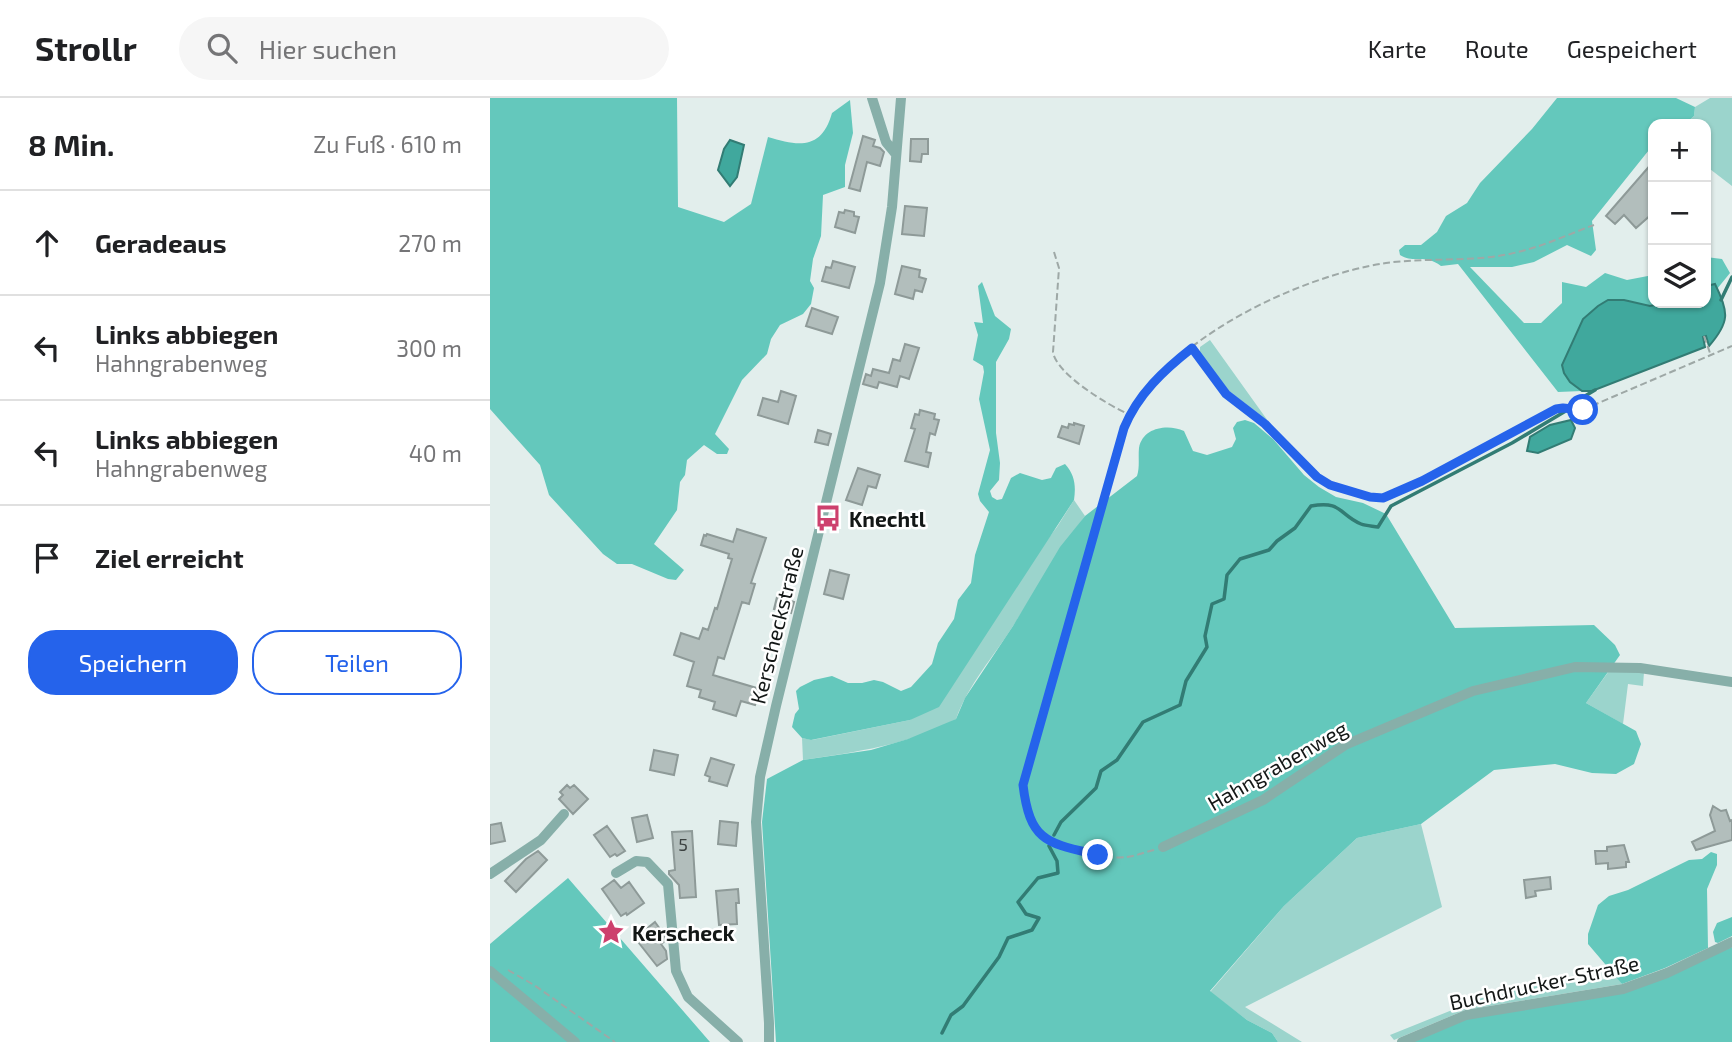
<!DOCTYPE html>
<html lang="de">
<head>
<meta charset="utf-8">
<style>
	:root { --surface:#fff; --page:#f6f6f6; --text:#202124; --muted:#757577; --line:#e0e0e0; --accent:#2563eb }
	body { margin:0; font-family:"Exo 2",sans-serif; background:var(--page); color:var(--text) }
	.controls { position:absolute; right:21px; top:21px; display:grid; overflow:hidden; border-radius:14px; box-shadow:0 2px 5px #0004 }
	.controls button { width:63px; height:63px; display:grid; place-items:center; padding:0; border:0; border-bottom:2px solid var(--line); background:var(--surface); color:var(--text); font:35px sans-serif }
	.stop { position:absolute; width:21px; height:21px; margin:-16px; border:5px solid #2563eb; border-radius:50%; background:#fff }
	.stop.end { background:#2563eb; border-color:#fff; box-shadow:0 2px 7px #0008 }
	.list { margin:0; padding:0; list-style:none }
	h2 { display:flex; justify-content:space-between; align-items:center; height:91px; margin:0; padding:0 28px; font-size:30px }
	h2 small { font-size:23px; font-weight:400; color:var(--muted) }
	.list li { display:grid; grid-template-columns:46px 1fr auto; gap:21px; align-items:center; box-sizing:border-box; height:105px; padding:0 28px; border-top:2px solid var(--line) }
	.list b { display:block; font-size:26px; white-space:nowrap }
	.list p { margin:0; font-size:23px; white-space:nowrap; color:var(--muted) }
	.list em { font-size:23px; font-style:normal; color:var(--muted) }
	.actions { display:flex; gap:14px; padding:21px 28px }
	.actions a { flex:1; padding:16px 0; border:2px solid var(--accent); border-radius:28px; text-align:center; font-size:24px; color:var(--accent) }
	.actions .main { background:var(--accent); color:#fff }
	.icon { flex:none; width:38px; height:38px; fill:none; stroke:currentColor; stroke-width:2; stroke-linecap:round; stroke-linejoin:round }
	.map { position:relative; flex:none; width:1242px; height:944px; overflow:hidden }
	header { display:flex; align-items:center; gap:42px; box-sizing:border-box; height:98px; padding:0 35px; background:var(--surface); border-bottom:2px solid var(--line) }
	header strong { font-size:33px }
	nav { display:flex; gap:38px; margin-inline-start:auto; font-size:24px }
	.search { width:490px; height:63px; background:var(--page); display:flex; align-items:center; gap:18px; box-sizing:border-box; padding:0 24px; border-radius:38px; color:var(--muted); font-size:26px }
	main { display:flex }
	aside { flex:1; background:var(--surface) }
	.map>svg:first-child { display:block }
</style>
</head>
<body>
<header>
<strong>Strollr</strong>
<div class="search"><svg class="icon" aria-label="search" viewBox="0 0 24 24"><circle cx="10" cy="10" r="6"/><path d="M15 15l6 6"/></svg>Hier suchen</div>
<nav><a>Karte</a><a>Route</a><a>Gespeichert</a></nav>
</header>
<main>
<aside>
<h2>8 Min.<small>Zu Fuß · 610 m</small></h2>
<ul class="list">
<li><svg class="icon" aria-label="ahead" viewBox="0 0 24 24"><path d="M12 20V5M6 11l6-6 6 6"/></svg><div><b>Geradeaus</b></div><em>270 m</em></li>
<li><svg class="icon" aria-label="left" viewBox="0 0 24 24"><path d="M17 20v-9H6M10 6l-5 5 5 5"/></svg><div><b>Links abbiegen</b><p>Hahngrabenweg</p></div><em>300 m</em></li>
<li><svg class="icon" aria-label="left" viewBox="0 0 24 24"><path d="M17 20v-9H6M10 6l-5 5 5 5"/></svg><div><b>Links abbiegen</b><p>Hahngrabenweg</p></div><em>40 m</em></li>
<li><svg class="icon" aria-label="arrive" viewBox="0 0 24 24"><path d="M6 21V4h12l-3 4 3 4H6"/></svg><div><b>Ziel erreicht</b></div></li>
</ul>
<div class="actions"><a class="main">Speichern</a><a>Teilen</a></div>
</aside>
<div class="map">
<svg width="1242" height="944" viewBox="0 0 1242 944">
	<rect width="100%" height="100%" fill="#e2eeec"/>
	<path fill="#9bd4cc" d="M1220,0H1242V88L1216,68V26H1195L1204,18L1205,9Z
		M720,242L778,323L739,293L710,256V249Z
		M584,402L595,418C568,453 547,491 523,528C504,558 478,587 466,621C420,647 365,654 313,662L312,640L322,642L420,622L567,429Z
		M1119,573L1154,574L1153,588L1138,586L1133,626L1096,605Z
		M931,726L952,809L755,909L812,944H788L782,935L757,922L720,894L794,808L867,740Z
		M1128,880L1132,886L975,912L904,942L900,937L992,900L1014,896L1018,891Z"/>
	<path fill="#64c8bc" d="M0,0H187L188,109L234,124L261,106L278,39C310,49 332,51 342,15L360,2L363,35L355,67V89L333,97L331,138L323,161L320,183L324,190L321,206L313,216L290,227L281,241L277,256L252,282L225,336L239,351L237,356H227L214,347L197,362L195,377L190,384L187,412L164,446L194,472L186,482L178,481L142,466H127L113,456L59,397L50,367L0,311Z
		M1067,0H1186L1205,9L1204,18L1195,26H1163V47L1102,123L1106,152L1101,158L1077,147L1044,164L1022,169H980L1034,225H1051L1072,205V184L1096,189L1115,175L1137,182L1163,177V205H1174L1160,208L1134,202L1080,284L1092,293L1068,294L968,166L951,168C934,155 925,166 910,157L909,152L915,147H931L947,134L956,118L977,105L990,85L1042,31Z
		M1216,159L1232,161L1240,175L1227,191L1225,186L1216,188Z
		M492,184L505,218L521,231L519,241L506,264V335L510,365L509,382L500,393L502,399L507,402L512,401L521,380L530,375L552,382L561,380L566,370L575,366C585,377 586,388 584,402L449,609L420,622L321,642L312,640L302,629L305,616L309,611L306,593L310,589L324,582L342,578L358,585H372L384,582L393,584L411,593L421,589L442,566L448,545L464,521L468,502L481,485L485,457L499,414L490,403L488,396L500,352L489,301L494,274L493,268L483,262L488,237L484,224L493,225L488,188Z
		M755,322L764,325L783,341L814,377L829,389L846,399L873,405L896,416L965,530L1104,527L1125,547L1130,557L1096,605L1146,633L1151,646L1144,666L1126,676L1102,675L1065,666L1004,672L931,726L867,740L794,808L720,893L757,922L782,935L788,944H286L272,724L277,681L313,662L381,652L418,641L466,621L475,600L523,528L570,449L595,418L647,378C650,369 648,359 649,350C653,329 678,326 694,333L703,353L717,357L742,349L746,341L743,330L747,324Z
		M1221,754L1227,756V767L1217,791L1218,850L1175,870L1132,886L1098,846V836L1108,807L1119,798L1138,792L1199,762L1212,761Z
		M78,780L220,944H0V846Z
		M1242,819V838L1228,845L1225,844L1223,834L1227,825Z
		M1242,849V944H923L977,921L997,917L1134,895Z"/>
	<path fill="#40a89d" stroke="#327c74" stroke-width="2" d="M240,42L254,47L247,79L240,88L228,72L234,51Z
		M1225,186C1239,214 1240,224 1219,248L1216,238L1213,239L1215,249L1102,293H1092L1080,284L1074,275L1072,267L1093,221L1108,208L1118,202H1134L1160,208L1174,205H1216V188Z
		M1081,322L1085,330L1081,341L1048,355L1037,353L1040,339L1060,327Z"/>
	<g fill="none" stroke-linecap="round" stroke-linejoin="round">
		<path stroke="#327c74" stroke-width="3.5" d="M1231,202L1242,179
			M564,737L571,724L606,690L611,673L627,662L653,624L690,607L696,583L717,549L715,538L722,506L734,501L737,477L750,461L779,452L787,443L805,430L821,408C852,402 849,417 871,426C876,428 883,428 888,429L901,408L1022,345L1074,314L1080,307L1105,292
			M452,935L461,917L473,908L509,859L518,840L542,832L549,820L536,816L528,804L548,780L568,775L567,763L559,748"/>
	</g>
	<path fill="#b2bebc" stroke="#8e9a98" stroke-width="2" d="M373,38L385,42L383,48L390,50L394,54L390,68L377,64L370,93L359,90Z
		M421,41H438V56H432L431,64L420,63Z
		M1163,64V115L1146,130L1134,117L1125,126L1116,118Z
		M415,108L437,110L434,138L412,136Z
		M355,112L364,114V118L369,119L365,135L345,129L349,114L354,115Z
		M343,163L365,169L359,190L332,183L336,169L341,170Z
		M412,168L430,172L429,179L436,181L432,194L425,192L423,201L405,196Z
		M322,210L348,219L342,236L316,228Z
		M415,246L429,250L419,281L410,278L407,289L389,284L387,290L373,286L376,276L381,278L383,271L399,275L403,261L410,263Z
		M291,293L306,298L298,326L268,317L273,300L288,304Z
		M430,312L445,316L444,321L449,322L445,337L440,335L436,354L441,355L438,369L415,363L425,331L421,330L425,316L429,317Z
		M584,325L594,328L589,346L568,339L572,328L578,330L579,326L584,327Z
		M328,332L341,336L338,347L325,344Z
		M368,370L390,377L386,390L378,388L372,407L356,402Z
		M247,431L276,440L261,485L265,486L259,506L252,504L234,561L228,559L223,577L270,591L265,607L251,603L246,618L223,611L225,604L209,599L211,592L197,588L204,564L184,557L191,535L209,541L213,530L218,532L225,510L227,511L242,461L238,460L239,456L211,447L214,437L216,438L217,436L243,444Z
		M340,472L359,477L353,501L334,496Z
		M287,499L304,504L301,515L284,511Z
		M164,652L188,657L184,677L160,672Z
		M221,660L244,667L237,688L219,683L220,679L215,677Z
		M77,687L80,690L84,687L98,701L83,716L69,701L73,697L70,694Z
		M1223,708L1231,713L1236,712L1240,723L1242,722V742L1206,752L1202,744L1225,733L1220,717Z
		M157,717L163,740L147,744L142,720Z
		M230,723L248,725L246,748L228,746Z
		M11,725L15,743L0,746V727Z
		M117,728L135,753L127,758L125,756L120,759L104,737Z
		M202,733L206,799L190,800L189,787L179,776V773L185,772L182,734Z
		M1134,747L1139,764H1136V769L1118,771V765L1106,766L1105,753H1117V749Z
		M48,753L57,762L26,794L15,783L36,761Z
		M1060,779L1061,791L1045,793L1046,798L1036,800L1034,782Z
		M124,782L131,790L139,784L154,805L137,817L136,815L131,818L112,791Z
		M248,791L249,805H246L247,826L229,827L226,793Z
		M165,824L175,838V843L171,846L176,853L177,861L167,868L145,840Z"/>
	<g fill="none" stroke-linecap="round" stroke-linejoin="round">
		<path stroke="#9ea8a6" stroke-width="2" stroke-dasharray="7 3.5" stroke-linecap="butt" d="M564,154L569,170L563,254C566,276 618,307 638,316
			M1214,238L1220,255
			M702,250L736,296L776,325L827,379L858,394L880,399L893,400L932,383L1066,311L1073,309L1092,312L1242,248
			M664,752C655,754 646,758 637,759C614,762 558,749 544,730C536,716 535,703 533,687L634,330C669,244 808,178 896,165C939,159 986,165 1028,154C1054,148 1079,136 1104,127
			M18,872L44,887L125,944"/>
		<path stroke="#87afa9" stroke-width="10" d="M382,0L396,44L405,55
			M673,749L773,702L855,647L983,593L1085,569L1150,570L1242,584
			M126,775L146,763L157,764L178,786L186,873L198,899L248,944
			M0,776L51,742L74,716
			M0,873L85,944
			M279,944V925L266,724L270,679L286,608L390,185L402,109L411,0
			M912,944L976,917L1133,891L1177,875L1242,844"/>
	</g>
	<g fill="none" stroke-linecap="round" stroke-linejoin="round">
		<path stroke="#2563eb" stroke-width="9" d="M608,757C557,745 540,744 533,687L634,330C648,296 674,272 702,250L736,296L775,326L827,379L840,387L880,399L893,400L932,383L1066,311L1073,310L1093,312"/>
	</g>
	<defs>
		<g id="bus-bare" transform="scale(2.1)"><path d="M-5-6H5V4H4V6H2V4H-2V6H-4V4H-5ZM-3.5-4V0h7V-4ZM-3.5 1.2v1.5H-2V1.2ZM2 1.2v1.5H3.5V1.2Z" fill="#cd406d" stroke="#fff" stroke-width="2.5" paint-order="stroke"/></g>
		<g id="sight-bare" transform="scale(2.1)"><path d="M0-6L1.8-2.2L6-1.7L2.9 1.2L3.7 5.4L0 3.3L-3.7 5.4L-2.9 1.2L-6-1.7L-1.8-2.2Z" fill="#cd406d" stroke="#fff" stroke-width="2.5" paint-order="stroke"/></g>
	</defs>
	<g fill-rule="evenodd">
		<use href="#bus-bare" x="338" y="420"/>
		<use href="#sight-bare" x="121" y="834"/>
	</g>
	<g text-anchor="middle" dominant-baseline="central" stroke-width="5" stroke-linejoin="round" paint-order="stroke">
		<g font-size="18" fill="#3b4140">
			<text x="193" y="746">5</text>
		</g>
		<g font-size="21" font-weight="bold" fill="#131716" stroke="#fff" text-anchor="start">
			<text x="359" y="420">Knechtl</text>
			<text x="142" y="834">Kerscheck</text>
		</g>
		<g font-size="21" fill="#131716" stroke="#fff">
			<text transform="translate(286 527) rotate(-76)">Kerscheckstraße</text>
			<text transform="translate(787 667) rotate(-30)">Hahngrabenweg</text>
			<text transform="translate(1054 884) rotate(-12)">Buchdrucker-Straße</text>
		</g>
	</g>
</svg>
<div class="controls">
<button>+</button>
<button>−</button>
<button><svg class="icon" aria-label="layers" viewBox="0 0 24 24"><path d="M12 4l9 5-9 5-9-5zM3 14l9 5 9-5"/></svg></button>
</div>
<div class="stop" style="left:1093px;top:312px"></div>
<div class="stop end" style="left:608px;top:757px"></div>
</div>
</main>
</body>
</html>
